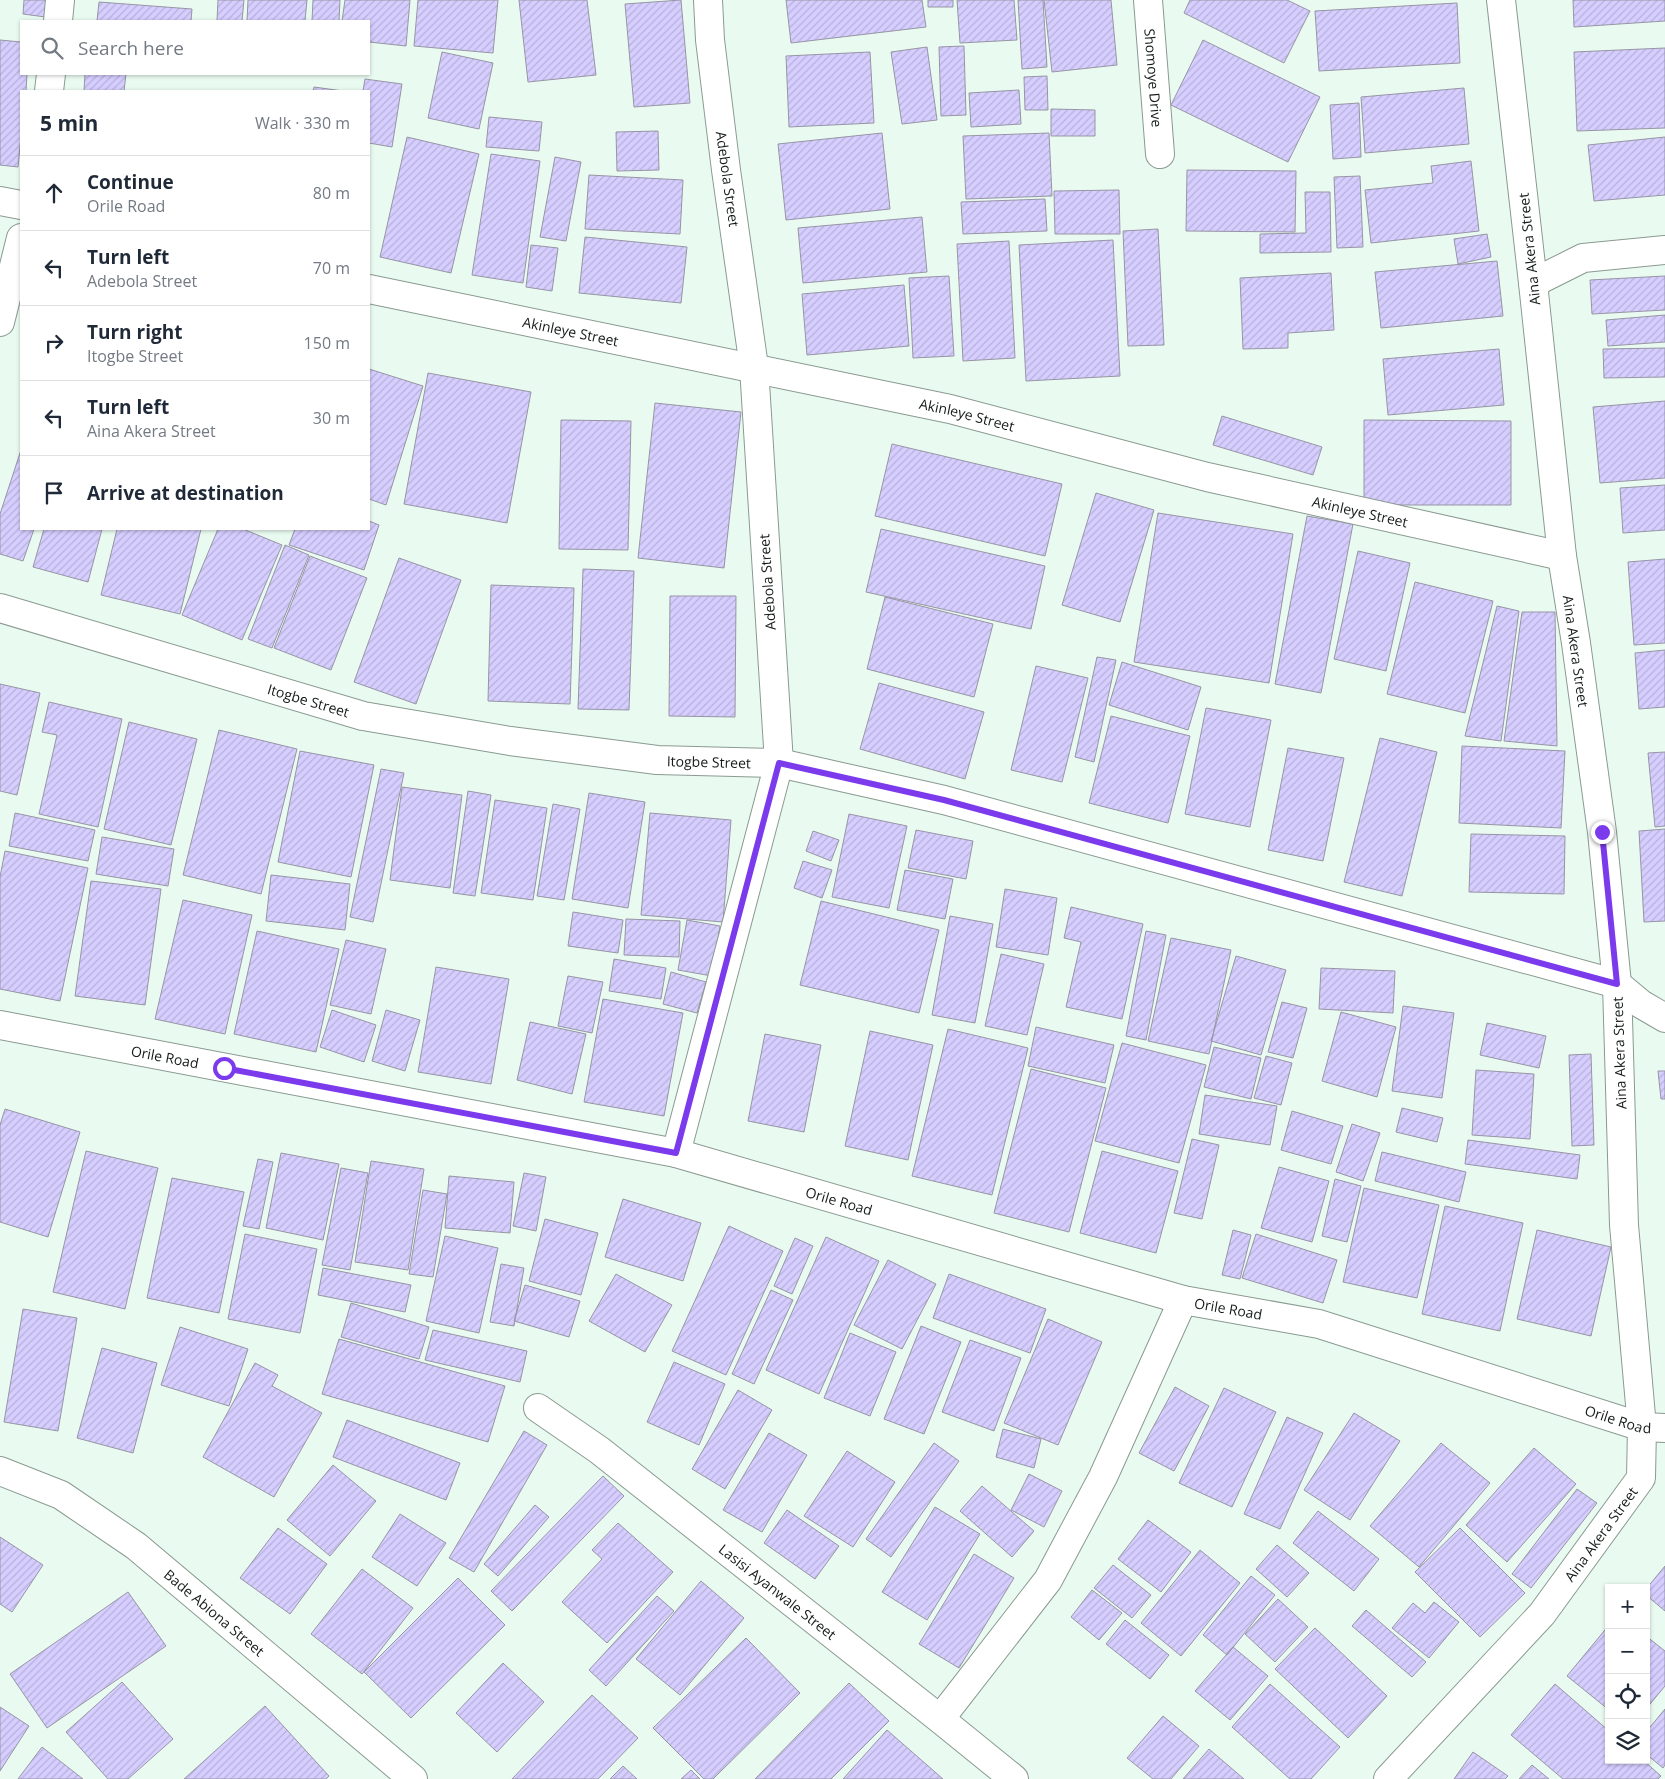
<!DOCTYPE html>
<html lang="en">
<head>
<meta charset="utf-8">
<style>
	:root { --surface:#fff; --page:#f6f6f7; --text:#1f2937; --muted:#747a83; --line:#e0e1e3 }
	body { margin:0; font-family:"Open Sans",sans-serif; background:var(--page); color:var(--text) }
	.controls { position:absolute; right:15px; bottom:15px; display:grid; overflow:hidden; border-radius:0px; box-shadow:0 1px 4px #0004 }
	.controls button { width:45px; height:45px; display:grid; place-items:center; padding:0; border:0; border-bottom:1px solid var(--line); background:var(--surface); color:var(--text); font:25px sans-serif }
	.stop { position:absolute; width:15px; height:15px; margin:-11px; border:4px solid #7c3aed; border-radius:50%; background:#fff }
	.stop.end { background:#7c3aed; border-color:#fff; box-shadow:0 1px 5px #0008 }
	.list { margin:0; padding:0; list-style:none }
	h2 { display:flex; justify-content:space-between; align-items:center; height:65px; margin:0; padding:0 20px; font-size:21px }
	h2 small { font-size:16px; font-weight:400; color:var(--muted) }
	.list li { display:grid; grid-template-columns:32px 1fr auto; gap:15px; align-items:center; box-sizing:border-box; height:75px; padding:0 20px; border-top:1px solid var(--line) }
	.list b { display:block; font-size:19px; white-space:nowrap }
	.list p { margin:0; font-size:16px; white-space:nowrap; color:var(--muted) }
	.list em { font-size:16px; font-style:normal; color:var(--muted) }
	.icon { flex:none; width:28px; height:28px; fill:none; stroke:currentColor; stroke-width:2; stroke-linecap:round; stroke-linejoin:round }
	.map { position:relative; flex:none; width:1665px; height:1779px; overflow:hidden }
	.search { position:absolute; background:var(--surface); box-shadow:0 1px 4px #0004; left:20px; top:20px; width:350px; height:55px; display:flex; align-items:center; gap:12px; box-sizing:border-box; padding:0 18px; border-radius:0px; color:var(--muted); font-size:19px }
	.panel { position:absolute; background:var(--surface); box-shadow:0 1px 4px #0004; left:20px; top:90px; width:350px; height:440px; border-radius:0px }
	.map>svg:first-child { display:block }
</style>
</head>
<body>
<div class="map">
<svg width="1665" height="1779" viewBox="0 0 1665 1779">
	<defs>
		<pattern id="building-hatch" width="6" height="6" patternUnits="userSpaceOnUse" patternTransform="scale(1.25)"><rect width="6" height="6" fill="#d6ceff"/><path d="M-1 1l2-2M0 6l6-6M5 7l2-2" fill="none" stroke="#b7b0da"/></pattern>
	</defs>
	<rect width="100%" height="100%" fill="#e9fbf1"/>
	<path fill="url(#building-hatch)" stroke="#9795a4" d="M24,0H55L53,18L23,14Z
		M218,0H244L242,21H217Z
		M248,0H307L305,21H247Z
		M313,0H340L339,21H312Z
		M345,0H410L406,46L369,42V21H342Z
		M418,0H498L493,53L414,46Z
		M519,0H587L596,75L528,82Z
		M681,0L690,103L634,107L625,4Z
		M786,0H922L926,27L791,43Z
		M928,0H953V7H928Z
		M957,0H1014L1017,40L960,43Z
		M1018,0H1043L1047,67L1022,69Z
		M1044,0H1111L1117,65L1052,72Z
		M1190,0H1287L1310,11L1284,63L1184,13Z
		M1573,0H1665V21L1574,27Z
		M99,2L192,9L191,21H97Z
		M1457,3L1460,63L1319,71L1315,11Z
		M0,40L21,42V74H27L26,91H21V136L18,167L0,165Z
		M1203,40L1320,97L1288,162L1171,105Z
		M964,46L966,115L941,116L939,47Z
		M927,47L937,120L902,124L891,52Z
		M1665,48V128L1577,131L1574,52Z
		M442,52L493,63L479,129L428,118Z
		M870,52L874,123L789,127L786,56Z
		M85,74H126L124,91H84Z
		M1047,76L1048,110H1025L1024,77Z
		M365,79L402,84L392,147L369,143V91H363Z
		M314,87L343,91H313Z
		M1464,88L1469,144L1365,153L1361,97Z
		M1019,90L1021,124L971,127L969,93Z
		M1359,103L1361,157L1333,159L1330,105Z
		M1051,109L1095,110V136H1051Z
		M489,117L542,122L539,151L486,147Z
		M658,131L659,170L617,171L616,132Z
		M882,133L890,209L786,220L778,144Z
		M1049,133L1052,196L966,199L963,136Z
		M407,137L479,154L451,273L380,257Z
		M1665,137V195L1594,201L1588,145Z
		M491,154L540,161L523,283L472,275Z
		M555,157L581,162L566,241L540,237Z
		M1471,161L1479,231L1371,243L1365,190L1433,183L1431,166Z
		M1187,170L1296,171L1295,232L1186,231Z
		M589,175L683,180L680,234L585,229Z
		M1360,176L1363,247L1337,248L1334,177Z
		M1119,190L1120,234H1055L1054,191Z
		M1305,192H1330L1331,252L1260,253V234L1306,233Z
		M1045,199L1047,231L963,234L961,202Z
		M922,217L927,272L803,283L798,228Z
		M1158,229L1164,345L1128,346L1123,231Z
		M1487,234L1491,257L1458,264L1454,239Z
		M585,237L687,247L681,303L579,293Z
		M1113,240L1120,376L1026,381L1019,245Z
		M1009,241L1015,358L963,361L957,244Z
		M531,245L558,248L552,291L526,287Z
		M1497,261L1503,316L1381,328L1375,272Z
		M1331,273L1334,330L1288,333V348L1243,349L1240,278Z
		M949,276L954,356L913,358L909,278Z
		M1665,276V310L1592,314L1590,280Z
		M904,285L909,346L807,355L802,294Z
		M1665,315V342L1608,346L1606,320Z
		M1665,348V377L1604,378L1603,349Z
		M1499,349L1504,405L1388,415L1383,359Z
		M369,369L423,386L386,505L369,499Z
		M428,373L531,392L507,523L404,504Z
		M1665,401V478L1600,483L1593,407Z
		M655,403L741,412L724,568L638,558Z
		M1222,416L1322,447L1313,475L1213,445Z
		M561,420L631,421L628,550L559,549Z
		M1364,420L1511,421V505H1364Z
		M892,444L1062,484L1045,556L875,516Z
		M21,450V529H34L23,561L0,554V514Z
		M1665,485V530L1623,533L1620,488Z
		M1096,493L1154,510L1120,622L1062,605Z
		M1158,513L1293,534L1269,683L1134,662Z
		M1307,516L1353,524L1321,693L1275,684Z
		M369,521L379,525L364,570L289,545L295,529H369Z
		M44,529H102L88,582L33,567Z
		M117,529H201L180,614L101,595Z
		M218,529H243L282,545L242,640L182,615Z
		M881,529L1045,566L1031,629L866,592Z
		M285,545L309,555L272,648L248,639Z
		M1358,551L1410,563L1386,671L1334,659Z
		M310,556L367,578L331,670L274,648Z
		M399,558L461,580L416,704L354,682Z
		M1665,559V643L1634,645L1628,562Z
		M583,569L634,571L629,710L578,709Z
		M1415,582L1493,601L1465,713L1387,694Z
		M491,585L574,588L570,704L488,701Z
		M670,596H736L735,717L669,716Z
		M885,597L993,624L974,697L867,669Z
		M1497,606L1519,611L1501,741L1465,736Z
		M1522,612H1555L1557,746L1504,741Z
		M1665,650V707L1639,709L1635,653Z
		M1097,657L1116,660L1094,762L1075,757Z
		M1122,662L1201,687L1188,730L1109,705Z
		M1036,666L1088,678L1062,782L1011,770Z
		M879,683L984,712L965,779L860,749Z
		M0,684L40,693L17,795L0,791Z
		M49,702L122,719L98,827L39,814L57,735L42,732Z
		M1206,708L1271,720L1250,827L1185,814Z
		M1111,716L1190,736L1168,823L1089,803Z
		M129,722L197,739L171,845L104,829Z
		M219,730L297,749L261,894L183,875Z
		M1380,738L1437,752L1402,896L1344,882Z
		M1462,746L1565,751L1561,828L1459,823Z
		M1288,748L1344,758L1323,861L1268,850Z
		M300,751L374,765L351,877L278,862Z
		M1665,752V826L1655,827L1648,753Z
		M381,769L404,773L373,922L350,917Z
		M402,787L462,795L450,888L390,880Z
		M468,791L491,795L475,896L453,893Z
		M589,793L645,802L628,908L572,899Z
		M495,800L547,808L533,900L481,893Z
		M553,804L580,809L564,900L537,896Z
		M15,813L95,830L88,861L9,846Z
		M650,813L731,820L723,922L641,915Z
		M849,814L907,826L889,908L832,897Z
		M1665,829V921L1644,922L1639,831Z
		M916,830L973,841L966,879L908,868Z
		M813,831L839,840L831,861L806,851Z
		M1471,834L1565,836L1564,894L1469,892Z
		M102,837L174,849L168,886L96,874Z
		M5,851L88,868L60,1001L0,989V877Z
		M803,861L832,870L822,898L794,888Z
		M905,870L953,879L945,919L897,910Z
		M271,875L350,884L345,930L266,921Z
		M91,881L161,889L145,1005L75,996Z
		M1005,889L1057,898L1048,955L996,947Z
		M183,900L252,915L225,1034L155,1019Z
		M821,901L939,930L919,1013L800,985Z
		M1071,907L1143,924L1122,1019L1066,1007L1081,942L1064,938Z
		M573,912L623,920L618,953L568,946Z
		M950,916L993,924L975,1023L932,1015Z
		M626,919L680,921L679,957L624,955Z
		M687,920L720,926L712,976L678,970Z
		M257,931L339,949L316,1052L234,1034Z
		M1146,931L1166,935L1146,1040L1126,1036Z
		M1171,938L1231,950L1209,1054L1148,1041Z
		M346,940L386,949L371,1014L330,1005Z
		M1001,954L1044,964L1027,1035L985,1026Z
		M1236,956L1286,970L1261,1055L1211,1041Z
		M614,959L666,968L661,999L609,991Z
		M436,967L509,979L491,1084L418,1072Z
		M1321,968L1395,971L1393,1013L1319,1009Z
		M671,972L706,982L697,1013L663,1004Z
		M568,976L603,982L592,1033L558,1026Z
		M603,999L683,1013L664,1116L584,1102Z
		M1282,1002L1307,1008L1293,1058L1268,1052Z
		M1403,1006L1454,1013L1442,1098L1392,1091Z
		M332,1010L376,1025L364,1062L320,1047Z
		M386,1010L420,1020L405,1071L372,1061Z
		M1341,1012L1396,1027L1377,1097L1322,1081Z
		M530,1022L586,1034L572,1094L517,1080Z
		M1487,1023L1546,1036L1539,1068L1480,1055Z
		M1036,1027L1114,1045L1105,1083L1028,1066Z
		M948,1029L1028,1048L992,1195L912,1176Z
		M870,1031L933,1045L908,1160L845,1146Z
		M765,1034L821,1045L804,1132L748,1121Z
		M1122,1043L1206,1065L1179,1163L1095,1141Z
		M1214,1047L1261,1058L1251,1099L1204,1087Z
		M1591,1054L1594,1145L1572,1146L1569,1055Z
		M1266,1056L1292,1063L1281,1105L1254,1098Z
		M1031,1069L1106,1088L1069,1232L994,1213Z
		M1476,1070L1534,1074L1530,1139L1472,1135Z
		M1658,1071H1665V1099H1661Z
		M1205,1095L1277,1106L1270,1145L1199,1134Z
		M1402,1108L1443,1118L1437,1142L1396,1132Z
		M5,1109L80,1132L48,1237L0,1222V1125Z
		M1292,1111L1343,1126L1331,1164L1281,1150Z
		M1352,1124L1380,1133L1363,1181L1336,1172Z
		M1192,1139L1219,1145L1202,1219L1174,1213Z
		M1468,1140L1580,1155L1577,1179L1465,1164Z
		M86,1151L158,1168L125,1309L53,1292Z
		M1102,1151L1178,1171L1156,1253L1080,1233Z
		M1382,1152L1466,1172L1459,1202L1375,1181Z
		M281,1153L339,1164L323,1240L266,1228Z
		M258,1159L273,1162L259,1229L243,1226Z
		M371,1161L424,1169L408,1270L355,1262Z
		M1279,1167L1329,1181L1312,1242L1261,1228Z
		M341,1168L368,1173L350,1270L322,1265Z
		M524,1173L546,1177L536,1231L513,1226Z
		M449,1176L514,1182L510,1233L445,1228Z
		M172,1178L244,1192L219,1313L147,1298Z
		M1335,1179L1361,1186L1347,1242L1322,1236Z
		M1364,1188L1439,1205L1417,1298L1343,1282Z
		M423,1190L447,1194L433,1277L409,1274Z
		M623,1199L701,1223L683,1281L605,1257Z
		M1445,1206L1523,1223L1500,1331L1422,1314Z
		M545,1219L598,1233L581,1295L529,1281Z
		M729,1226L783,1251L726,1375L672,1351Z
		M1233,1230L1251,1235L1240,1279L1222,1275Z
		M1537,1230L1611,1247L1591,1336L1517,1319Z
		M245,1234L317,1249L300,1333L228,1319Z
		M1256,1234L1337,1260L1323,1303L1242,1278Z
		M445,1236L498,1248L479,1333L426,1321Z
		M826,1237L879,1261L819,1394L766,1370Z
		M795,1238L813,1246L792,1294L774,1286Z
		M888,1260L936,1284L902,1349L854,1325Z
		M501,1264L524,1268L514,1326L490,1322Z
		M323,1268L411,1285L405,1312L318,1295Z
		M616,1274L672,1305L645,1352L589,1321Z
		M949,1274L1046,1309L1030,1353L933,1318Z
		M525,1285L580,1301L569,1337L514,1321Z
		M771,1290L793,1300L754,1384L732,1374Z
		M351,1303L429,1327L419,1359L341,1337Z
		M23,1309L77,1318L58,1431L4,1422Z
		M1048,1319L1102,1342L1058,1445L1004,1423Z
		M921,1326L961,1342L924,1434L884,1419Z
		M180,1327L248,1349L229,1406L161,1385Z
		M433,1330L527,1351L520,1382L425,1360Z
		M850,1333L896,1352L870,1416L824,1398Z
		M339,1339L505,1386L488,1442L322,1394Z
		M970,1340L1021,1358L994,1431L942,1412Z
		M102,1348L157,1363L133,1453L77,1438Z
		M674,1362L725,1384L699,1445L647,1422Z
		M255,1363L278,1375L272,1386L322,1413L274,1497L203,1457Z
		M1175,1387L1209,1406L1174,1471L1139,1453Z
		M1224,1388L1276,1412L1232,1507L1179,1483Z
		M738,1390L772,1410L725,1489L692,1469Z
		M1354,1413L1400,1441L1350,1520L1304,1490Z
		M1287,1417L1323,1433L1280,1529L1244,1514Z
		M347,1420L460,1463L446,1500L333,1457Z
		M1003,1429L1041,1439L1034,1468L996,1457Z
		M524,1431L547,1445L474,1572L449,1558Z
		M769,1433L807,1455L762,1532L723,1510Z
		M934,1443L959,1461L891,1557L866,1539Z
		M1441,1443L1490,1483L1419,1567L1370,1526Z
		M1534,1448L1576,1484L1507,1562L1466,1525Z
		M847,1451L895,1482L853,1547L804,1516Z
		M333,1465L376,1501L330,1556L287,1520Z
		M1029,1474L1062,1491L1044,1527L1011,1510Z
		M603,1476L624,1496L512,1611L491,1591Z
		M982,1486L1034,1531L1012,1557L960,1511Z
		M1577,1489L1597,1503L1531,1588L1512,1574Z
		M535,1505L549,1517L498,1576L484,1564Z
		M935,1507L980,1534L927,1620L882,1592Z
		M787,1510L839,1546L815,1579L764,1543Z
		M1318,1511L1379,1559L1354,1591L1293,1543Z
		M400,1514L446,1543L417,1586L372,1557Z
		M1148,1520L1191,1552L1161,1592L1118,1559Z
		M618,1523L673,1572L607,1643L562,1602L602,1559L592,1550Z
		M278,1528L327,1564L290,1614L240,1578Z
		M1460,1528L1525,1593L1480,1637L1415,1572Z
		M0,1537L43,1565L12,1612L0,1604Z
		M1277,1545L1309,1573L1287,1597L1256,1569Z
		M1200,1550L1240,1583L1181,1656L1141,1623Z
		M974,1554L1014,1578L959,1668L919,1644Z
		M1113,1565L1151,1595L1132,1618L1094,1588Z
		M1665,1566V1611L1646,1595V1589Z
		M362,1569L413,1608L362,1674L311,1634Z
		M1251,1576L1275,1595L1227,1655L1203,1635Z
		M458,1578L505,1625L411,1718L364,1672Z
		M701,1581L744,1618L680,1695L636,1659Z
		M1092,1590L1122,1613L1099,1640L1071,1617Z
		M128,1592L166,1646L47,1728L10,1674Z
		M657,1596L674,1611L606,1686L589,1670Z
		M1278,1599L1308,1627L1275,1662L1245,1634Z
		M1434,1602L1459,1622L1429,1658L1392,1628L1413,1603L1425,1613Z
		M1366,1610L1426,1662L1412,1677L1352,1626Z
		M1125,1620L1169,1655L1150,1679L1106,1644Z
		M1609,1625V1710L1567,1676Z
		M1315,1628L1387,1696L1348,1738L1275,1669Z
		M1646,1636L1665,1651V1686L1646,1709Z
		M746,1638L800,1693L713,1779H704L653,1728Z
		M1233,1647L1268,1676L1230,1720L1195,1691Z
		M503,1663L544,1702L497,1752L456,1713Z
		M122,1682L173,1739L128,1779H108L66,1732Z
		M849,1683L889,1721L831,1779H755Z
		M1270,1684L1340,1747L1311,1779H1290L1232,1727Z
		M1555,1684L1609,1731V1760H1643L1661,1776L1658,1779H1563L1511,1735Z
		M592,1695L638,1738L598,1779H512Z
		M265,1706L329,1776L326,1779H184Z
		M0,1707L29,1726L0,1771Z
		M1665,1709V1765L1663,1768L1646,1754V1732Z
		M1163,1716L1199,1746L1171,1779H1153L1127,1758Z
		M887,1730L943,1779H843Z
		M42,1747L83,1779H18Z
		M1209,1749L1244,1779H1183Z
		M1473,1752L1508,1776L1505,1779H1454Z
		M1532,1765L1549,1779H1519Z
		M623,1766L637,1779H610Z
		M691,1770L700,1779H681Z"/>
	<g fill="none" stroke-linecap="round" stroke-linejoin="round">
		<g stroke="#8a9a91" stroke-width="30">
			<g id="minor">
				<path id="s1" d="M1148,0L1160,154"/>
				<path d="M58,21L60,0"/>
				<path d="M49,91L51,74"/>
				<path d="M0,201L21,205"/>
				<path d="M1533,283L1583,258L1665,250"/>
				<path id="s2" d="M369,289L950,409L1207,477L1562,556"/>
				<path d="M0,322L21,238"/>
				<path id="s3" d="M0,608L363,716L510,741L657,760L779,763L944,800L1617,984L1641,1004L1665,1018"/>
				<path d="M676,1153L779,763L754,367L726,170L710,40L708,0"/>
				<path id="s4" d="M538,1408L599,1450L940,1719L1014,1779"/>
				<path id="s5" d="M0,1471L61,1495L136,1546L413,1779"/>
				<path d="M940,1719L1048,1580L1103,1477L1183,1300"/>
				<path id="s6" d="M1388,1779L1542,1614L1641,1478L1642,1427L1624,1225L1617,984L1602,832L1576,643L1562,556L1533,283L1501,0"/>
			</g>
		</g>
		<g stroke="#8a9a91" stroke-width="30">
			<g id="tertiary">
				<path id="s7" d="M0,1025L676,1153L1183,1300L1319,1324L1642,1427L1665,1428"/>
			</g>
		</g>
		<use href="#minor" stroke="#fff" stroke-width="28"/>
		<use href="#tertiary" stroke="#fff" stroke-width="28"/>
	</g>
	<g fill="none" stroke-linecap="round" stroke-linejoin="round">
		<path stroke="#7c3aed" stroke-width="6" d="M224,1068L676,1153L779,763L944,800L1617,984L1602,832"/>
	</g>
	<g text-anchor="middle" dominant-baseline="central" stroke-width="5" stroke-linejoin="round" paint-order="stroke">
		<g font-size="14" fill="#151b17" stroke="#fff">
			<text stroke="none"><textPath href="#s1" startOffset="78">Shomoye Drive</textPath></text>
			<text transform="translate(728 179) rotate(82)">Adebola Street</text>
			<text transform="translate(1529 249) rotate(-96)">Aina Akera Street</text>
			<text stroke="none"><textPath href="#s2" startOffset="206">Akinleye Street</textPath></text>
			<text stroke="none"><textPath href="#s2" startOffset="611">Akinleye Street</textPath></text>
			<text stroke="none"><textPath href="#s2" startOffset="1016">Akinleye Street</textPath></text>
			<text transform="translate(767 582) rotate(-94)">Adebola Street</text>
			<text transform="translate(1576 651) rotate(82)">Aina Akera Street</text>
			<text stroke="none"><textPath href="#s3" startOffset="322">Itogbe Street</textPath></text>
			<text stroke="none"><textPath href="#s3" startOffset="728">Itogbe Street</textPath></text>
			<text transform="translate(1619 1053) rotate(-92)">Aina Akera Street</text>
			<text stroke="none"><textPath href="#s7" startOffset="168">Orile Road</textPath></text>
			<text stroke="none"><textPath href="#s7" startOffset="858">Orile Road</textPath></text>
			<text stroke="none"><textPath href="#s7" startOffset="1262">Orile Road</textPath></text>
			<text stroke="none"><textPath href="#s7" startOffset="1668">Orile Road</textPath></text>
			<text stroke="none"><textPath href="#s6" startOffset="325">Aina Akera Street</textPath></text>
			<text stroke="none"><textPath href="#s4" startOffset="302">Lasisi Ayanwale Street</textPath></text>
			<text stroke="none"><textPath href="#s5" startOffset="259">Bade Abiona Street</textPath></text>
		</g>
	</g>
</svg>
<div class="controls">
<button>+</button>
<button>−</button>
<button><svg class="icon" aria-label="locate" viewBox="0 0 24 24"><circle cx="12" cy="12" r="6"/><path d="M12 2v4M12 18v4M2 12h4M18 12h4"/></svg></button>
<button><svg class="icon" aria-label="layers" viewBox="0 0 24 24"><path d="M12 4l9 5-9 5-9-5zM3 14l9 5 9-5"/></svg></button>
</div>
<div class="stop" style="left:224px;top:1068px"></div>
<div class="stop end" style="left:1602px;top:832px"></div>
<div class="search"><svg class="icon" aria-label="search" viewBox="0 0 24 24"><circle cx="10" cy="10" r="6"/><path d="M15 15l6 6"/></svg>Search here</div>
<section class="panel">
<h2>5 min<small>Walk · 330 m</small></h2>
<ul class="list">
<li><svg class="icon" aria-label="ahead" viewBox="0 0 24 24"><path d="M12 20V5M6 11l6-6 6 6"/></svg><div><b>Continue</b><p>Orile Road</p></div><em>80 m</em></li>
<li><svg class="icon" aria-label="left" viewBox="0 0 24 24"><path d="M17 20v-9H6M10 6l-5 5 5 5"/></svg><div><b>Turn left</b><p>Adebola Street</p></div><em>70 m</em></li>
<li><svg class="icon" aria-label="right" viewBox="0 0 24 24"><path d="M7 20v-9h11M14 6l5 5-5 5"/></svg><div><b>Turn right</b><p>Itogbe Street</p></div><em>150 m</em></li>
<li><svg class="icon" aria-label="left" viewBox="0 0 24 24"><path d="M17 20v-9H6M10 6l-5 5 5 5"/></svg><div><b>Turn left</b><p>Aina Akera Street</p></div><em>30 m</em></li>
<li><svg class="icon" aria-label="arrive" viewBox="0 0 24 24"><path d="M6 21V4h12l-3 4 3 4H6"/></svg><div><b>Arrive at destination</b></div></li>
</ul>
</section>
</div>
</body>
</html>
